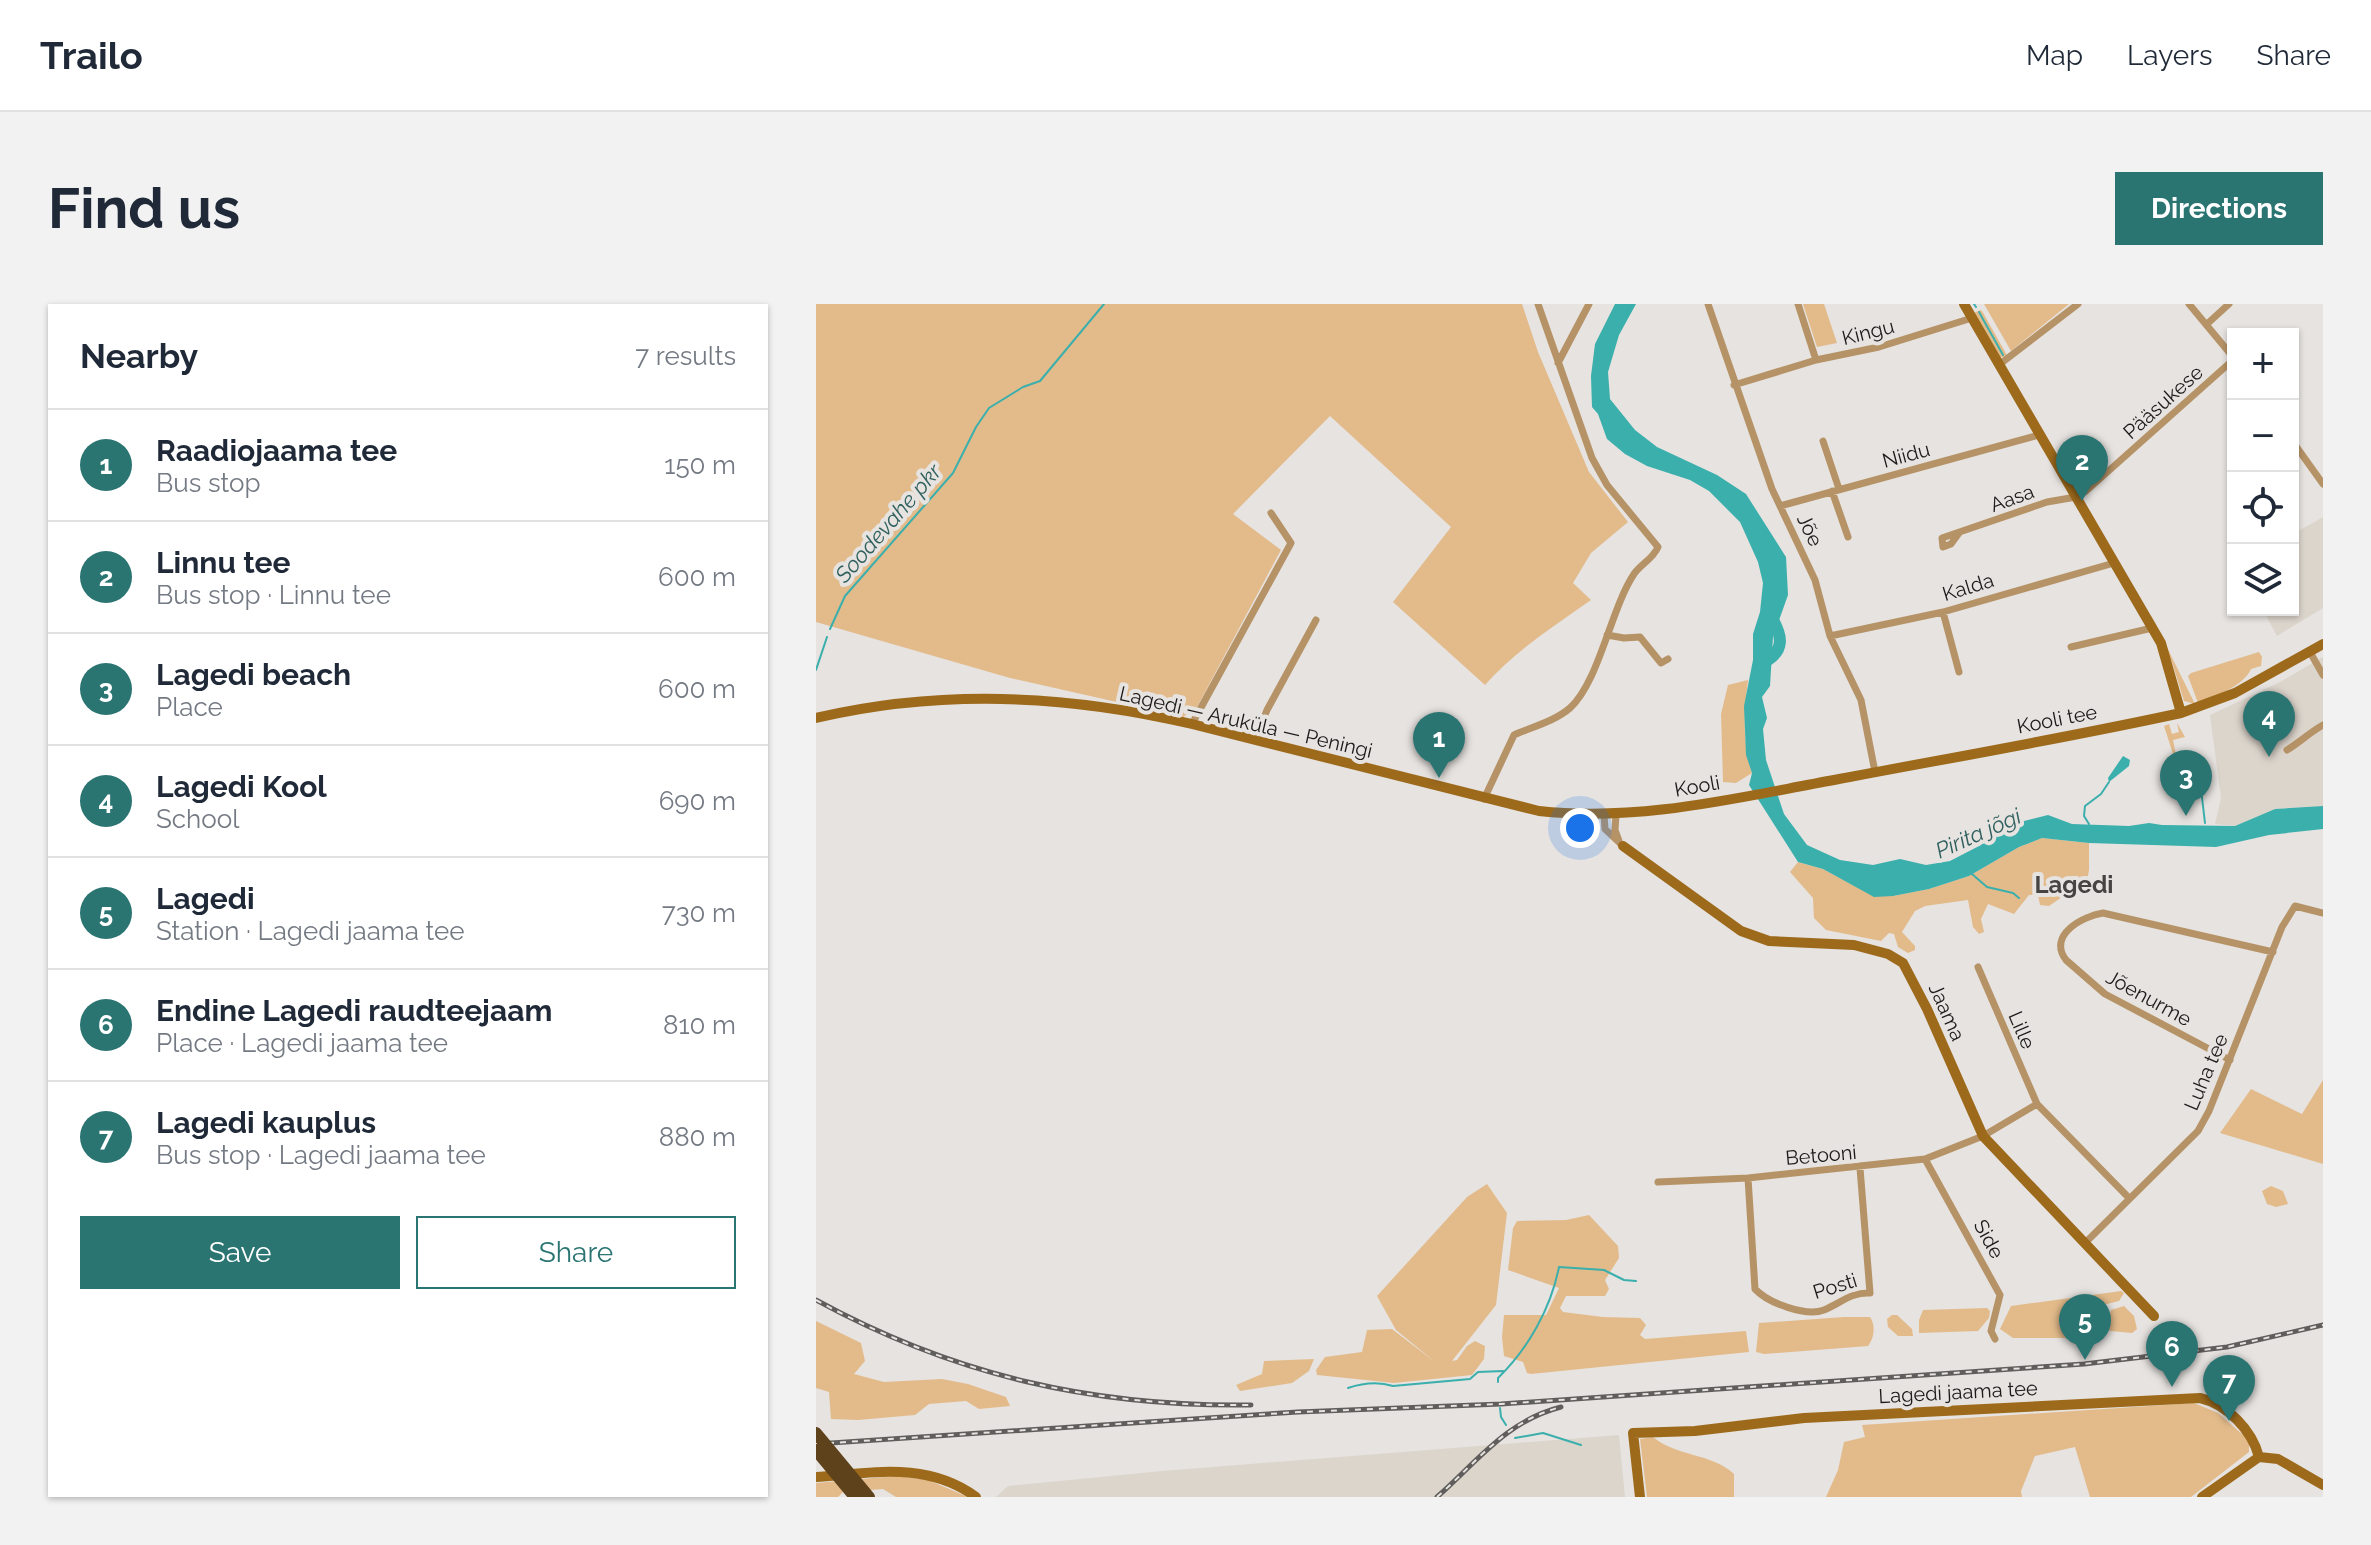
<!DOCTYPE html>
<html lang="en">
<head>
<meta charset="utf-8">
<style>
	:root { --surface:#fff; --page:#f2f2f3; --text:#1f2937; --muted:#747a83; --line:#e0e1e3; --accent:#2a7472 }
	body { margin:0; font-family:Raleway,sans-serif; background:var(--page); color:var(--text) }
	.controls { position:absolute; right:24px; top:24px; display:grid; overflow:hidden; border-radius:0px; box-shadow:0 2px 6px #0004 }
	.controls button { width:72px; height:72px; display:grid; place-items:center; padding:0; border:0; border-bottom:2px solid var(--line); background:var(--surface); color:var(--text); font:40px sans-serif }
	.you { position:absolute; left:764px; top:524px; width:28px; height:28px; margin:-20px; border:6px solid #fff; border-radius:50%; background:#1a73e8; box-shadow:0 0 0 12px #1a73e833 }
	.badge { display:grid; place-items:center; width:52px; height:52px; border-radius:50%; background:var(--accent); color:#fff; font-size:26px; font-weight:700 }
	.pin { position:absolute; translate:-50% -66px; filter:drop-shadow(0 2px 4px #0008) }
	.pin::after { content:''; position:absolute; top:42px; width:28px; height:24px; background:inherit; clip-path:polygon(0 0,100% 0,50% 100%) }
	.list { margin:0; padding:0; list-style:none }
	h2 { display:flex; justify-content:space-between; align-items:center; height:104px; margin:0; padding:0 32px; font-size:34px }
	h2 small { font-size:26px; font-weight:400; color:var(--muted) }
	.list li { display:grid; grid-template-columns:52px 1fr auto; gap:24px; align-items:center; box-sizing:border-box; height:112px; padding:0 32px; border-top:2px solid var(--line) }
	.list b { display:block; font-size:30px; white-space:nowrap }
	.list p { margin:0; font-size:26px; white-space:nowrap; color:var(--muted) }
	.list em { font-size:26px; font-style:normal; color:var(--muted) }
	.actions { display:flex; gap:16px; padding:24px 32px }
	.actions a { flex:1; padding:18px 0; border:2px solid var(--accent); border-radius:0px; text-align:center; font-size:28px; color:var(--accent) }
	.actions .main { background:var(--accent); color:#fff }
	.icon { flex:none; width:44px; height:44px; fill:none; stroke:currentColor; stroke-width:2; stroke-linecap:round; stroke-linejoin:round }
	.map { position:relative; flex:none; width:1507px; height:1193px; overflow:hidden; border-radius:0px }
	header { display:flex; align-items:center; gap:48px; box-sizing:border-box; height:112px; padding:0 40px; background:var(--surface); border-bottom:2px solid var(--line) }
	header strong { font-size:38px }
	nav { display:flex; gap:44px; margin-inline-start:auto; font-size:28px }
	.intro { display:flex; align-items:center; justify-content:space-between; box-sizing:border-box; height:192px; padding:0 48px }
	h1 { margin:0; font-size:56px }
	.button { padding:20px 36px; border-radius:0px; background:var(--accent); color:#fff; font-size:28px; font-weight:700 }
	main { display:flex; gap:48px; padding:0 48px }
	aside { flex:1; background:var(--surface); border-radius:0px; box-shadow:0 2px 6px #0004 }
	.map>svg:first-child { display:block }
</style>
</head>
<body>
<header>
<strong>Trailo</strong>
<nav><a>Map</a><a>Layers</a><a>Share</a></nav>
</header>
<div class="intro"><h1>Find us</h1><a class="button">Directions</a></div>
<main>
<aside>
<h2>Nearby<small>7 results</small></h2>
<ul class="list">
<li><span class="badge">1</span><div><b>Raadiojaama tee</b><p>Bus stop</p></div><em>150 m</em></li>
<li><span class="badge">2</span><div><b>Linnu tee</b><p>Bus stop · Linnu tee</p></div><em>600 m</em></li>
<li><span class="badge">3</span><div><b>Lagedi beach</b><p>Place</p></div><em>600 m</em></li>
<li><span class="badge">4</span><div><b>Lagedi Kool</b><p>School</p></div><em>690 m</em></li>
<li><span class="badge">5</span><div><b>Lagedi</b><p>Station · Lagedi jaama tee</p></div><em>730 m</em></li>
<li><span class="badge">6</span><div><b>Endine Lagedi raudteejaam</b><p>Place · Lagedi jaama tee</p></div><em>810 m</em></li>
<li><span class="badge">7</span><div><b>Lagedi kauplus</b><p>Bus stop · Lagedi jaama tee</p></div><em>880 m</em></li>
</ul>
<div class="actions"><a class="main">Save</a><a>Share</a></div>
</aside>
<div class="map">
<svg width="1507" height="1193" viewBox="0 0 1507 1193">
	<rect width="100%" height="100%" fill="#e6e3e0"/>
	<path fill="#dcd5cc" d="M1507,213V304L1461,332L1447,306H1477V230Z
		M1507,353V502L1459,505L1419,522L1399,520L1405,494L1394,411L1462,379Z
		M803,1131L809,1193H180L192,1182L346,1167Z"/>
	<path fill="#e3bb8b" d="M0,0H706L722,48L773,168L812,218L775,249L757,279L775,296C738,322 699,347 669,381L577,298L635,223L514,112L417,210L465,246L381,403L367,413L194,374L0,318Z
		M987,0H1008L1021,39L1001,43Z
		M1168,0H1253L1195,47Z
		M1164,6L1166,7L1192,53H1184L1158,9Z
		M1334,309L1379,400L1368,397L1356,358Z
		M1443,348L1446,353L1445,362L1435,365C1428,382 1399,392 1382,399L1372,372L1375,369Z
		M932,376C928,408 926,438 936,469L920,479L907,478L905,410L912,381Z
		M1361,419L1369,433L1357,436L1361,456L1378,452V458L1370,462L1360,459L1348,422L1353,420L1356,430L1363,428Z
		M1226,534L1273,539V566L1269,588L1249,591L1233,602L1224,601L1222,591H1213L1198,610L1172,600L1165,615L1168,628L1163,630L1157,623L1152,596L1109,602L1099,607L1086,628L1099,642V646L1092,649L1082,643L1078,630L1073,629L1065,637L1010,626L998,614L997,594L974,568L982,558L1007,565L1042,584L1077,592L1113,585L1153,572L1203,543Z
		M1507,776V860L1404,829L1435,785L1486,810Z
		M671,880L691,909L680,1001L636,1057L641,1056L651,1042L659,1037L669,1042L668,1055L656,1071L578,1079L501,1071L500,1066L509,1053L546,1048L551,1026L576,1025L619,1058L580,1026L561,992L651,893Z
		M1455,882L1467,887L1472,900L1460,903L1451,900L1446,887Z
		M773,911L802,942L803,954L789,976L793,985L789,992H750L744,1004L747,1008L787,1013L824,1014L830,1021L824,1031L829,1035L930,1027L933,1048L715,1070L711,1069L707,1058L688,1052L686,1033L688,1011H730L743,984L692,966L697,924L701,917L750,916Z
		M1305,987L1308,989L1303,997L1279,1003L1265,1014L1256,1034H1197L1184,1025L1195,1002Z
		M1308,1002L1318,1012L1321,1025L1316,1029L1294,1027L1290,1021L1295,1006Z
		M1171,1004L1174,1007L1173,1014L1162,1027L1103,1029V1016L1107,1006Z
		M1076,1011H1081L1096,1025L1097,1032H1082L1072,1023L1071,1015Z
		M1028,1013H1054C1060,1021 1058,1035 1052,1042L948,1050L940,1048L943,1019Z
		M0,1017L45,1039L49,1057L38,1070L68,1078L126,1075L152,1080L190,1093L194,1102L163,1105L150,1097L113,1100L99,1111L42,1116L15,1115L13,1088L0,1084Z
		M498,1055L493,1067L476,1079L424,1087L420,1081L446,1070L448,1057Z
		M1378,1099L1402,1109L1433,1136V1148L1375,1193H1274L1259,1143L1219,1152L1205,1187L1206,1193H1010L1022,1166L1028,1138L1049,1133L1046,1121Z
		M837,1133C861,1153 896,1149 918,1170V1193H831L824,1135Z
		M80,1172L112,1176L152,1193H80L67,1185L27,1188L22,1193H0V1179Z"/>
	<path fill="#3aafac" d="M799,0H820L803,31L792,68L794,95L819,126L841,143L901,171L930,190L970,253L972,291L957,333L954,382L946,393L951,414L947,425L950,456L968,510L991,541L1024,556L1057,561L1084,555L1110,561L1134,557L1163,542L1192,521L1232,511L1256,520L1313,522L1333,519L1346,521L1419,522L1459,505L1507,502V525L1453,531L1400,543L1273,539L1226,534L1203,543L1153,572L1113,585L1077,592L1058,593L1007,565L982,558L933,481L936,469L930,451L928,402L937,356V330L944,308L947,279L942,258L924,218L893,187L874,176L831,162L809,150L791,135L782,110L776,103L775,72L779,40Z
		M1307,452L1314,456L1313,462L1293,478L1292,474Z"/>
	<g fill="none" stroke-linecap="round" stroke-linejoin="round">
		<path stroke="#3aafac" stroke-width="2" d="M1158,0L1160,3
			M1163,8L1187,51
			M14,325L29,292L137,169L160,123L173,104L207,83L224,77L288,0
			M0,366L11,333
			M1385,485L1389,519
			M1273,520L1268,512L1269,502L1285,490L1293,478
			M1156,570L1171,583L1197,589L1203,594
			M682,1078V1074C712,1045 735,1004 743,963L788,966L808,976L820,977
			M532,1084C547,1079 561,1077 577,1082L654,1075L662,1068L687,1067
			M684,1104L685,1113L690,1121
			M699,1134L727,1129L765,1141"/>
		<path stroke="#3aafac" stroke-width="12" d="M944,360C971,348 967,331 953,309"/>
		<path stroke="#b69367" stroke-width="7" d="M892,0L956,185L999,276L1014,332L1045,396L1059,468
			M982,0L1000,56
			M1373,0L1417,53
			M1391,20L1413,0
			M742,59L773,0
			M1184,60L1262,0
			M918,81L1000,56L1063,43L1156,14
			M1007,137L1023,185
			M1477,138L1507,180
			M1016,187L1032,233
			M964,202L1223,131
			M1143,229L1135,240L1127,243L1126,234L1231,198L1260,193L1270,187L1417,56
			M1127,308L1143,368
			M791,331L808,334L824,333L845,359L852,355
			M1014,332L1127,308L1298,259
			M1255,343L1336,324
			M1494,348L1507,371
			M376,420L475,239L455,209
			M439,436L451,406L500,316
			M1471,446C1484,438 1493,429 1507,421
			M668,495L698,431C716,423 739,417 754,404C783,378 795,304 818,270C825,260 837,255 842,243L791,181L776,154L722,0
			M788,511L789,525L807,542
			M800,511L799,526L803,537
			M1162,663L1221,800L1313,894
			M1414,756L1289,690L1250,656C1231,631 1267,612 1287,609L1457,648
			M1109,855L1184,991L1175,1027L1179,1035
			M932,874L939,985C952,999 990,1013 1008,1006C1025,999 1035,988 1054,989L1044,864
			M842,878L932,874L1109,855L1167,832L1221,800
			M1269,939L1382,827L1393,807L1466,623L1479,602L1507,609"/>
		<path stroke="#9d6a1c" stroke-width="10" d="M1148,0L1345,339L1365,409
			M0,414C124,385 253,391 376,420L723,507C824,518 919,494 1018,476C1134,454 1250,434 1365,409L1419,389L1507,340
			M807,542L925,627L953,637L1038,641L1072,650L1087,659L1111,705L1167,832L1338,1012
			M0,1173C56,1169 111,1157 160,1193
			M824,1193L817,1129L879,1127L988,1114L1384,1094C1411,1100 1436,1126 1443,1153
			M1386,1193L1443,1153L1462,1155L1507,1181"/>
		<g stroke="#605e5c" stroke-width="5">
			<path id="rail" d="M0,996C139,1072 278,1103 435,1101
				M0,1140L482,1108L685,1100L1268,1060L1411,1043L1507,1021
				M621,1193C661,1158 690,1117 745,1103"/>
		</g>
		<use href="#rail" stroke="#e6e3e0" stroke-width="2" stroke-dasharray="6" stroke-linecap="butt"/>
		<path stroke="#5d421c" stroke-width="12" d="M0,1129L53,1193
			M0,1146L39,1193"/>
	</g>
	<g text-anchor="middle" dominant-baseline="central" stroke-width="8" stroke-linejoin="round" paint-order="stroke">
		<g font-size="20" fill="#1c1b1a" stroke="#e6e3e0">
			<text transform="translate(1052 28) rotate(-14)">Kingu</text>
			<text transform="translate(1347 98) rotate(-42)">Pääsukese</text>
			<text transform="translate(1090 151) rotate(-15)">Niidu</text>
			<text transform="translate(1196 194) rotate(-20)">Aasa</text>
			<text transform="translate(994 226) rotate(64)">Jõe</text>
			<text transform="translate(1152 283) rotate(-17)">Kalda</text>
			<text transform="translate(1241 415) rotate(-11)">Kooli tee</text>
			<text transform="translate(430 418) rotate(13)">Lagedi — Aruküla — Peningi</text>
			<text transform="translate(881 482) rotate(-10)">Kooli</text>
			<text transform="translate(1333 694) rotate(29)">Jõenurme</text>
			<text transform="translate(1131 708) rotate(66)">Jaama</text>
			<text transform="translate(1206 726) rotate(67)">Lille</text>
			<text transform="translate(1390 768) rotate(-67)">Luha tee</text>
			<text transform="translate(1005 851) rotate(-5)">Betooni</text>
			<text transform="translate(1173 935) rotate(61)">Side</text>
			<text transform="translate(1019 982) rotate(-17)">Posti</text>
			<text transform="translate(1142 1088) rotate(-3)">Lagedi jaama tee</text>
		</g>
		<g font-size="22" font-style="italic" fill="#2f605e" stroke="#e6e3e0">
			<text transform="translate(72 219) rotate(-49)">Soodevahe pkr</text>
			<text transform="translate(1162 529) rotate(-24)">Pirita jõgi</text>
		</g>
		<g font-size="24" font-weight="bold" fill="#464442" stroke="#e6e3e0">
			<text x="1258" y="580">Lagedi</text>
		</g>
	</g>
</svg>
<div class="controls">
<button>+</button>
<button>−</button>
<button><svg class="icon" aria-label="locate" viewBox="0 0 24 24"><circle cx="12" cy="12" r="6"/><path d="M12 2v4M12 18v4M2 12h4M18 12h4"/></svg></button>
<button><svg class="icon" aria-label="layers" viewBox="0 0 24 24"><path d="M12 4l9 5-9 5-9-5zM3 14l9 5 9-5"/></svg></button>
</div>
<div class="you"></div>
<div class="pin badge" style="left:623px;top:474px">1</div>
<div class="pin badge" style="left:1266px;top:197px">2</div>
<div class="pin badge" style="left:1370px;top:512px">3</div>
<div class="pin badge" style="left:1453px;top:453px">4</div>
<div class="pin badge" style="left:1269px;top:1056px">5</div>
<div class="pin badge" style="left:1356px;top:1083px">6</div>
<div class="pin badge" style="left:1413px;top:1117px">7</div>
</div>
</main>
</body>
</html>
